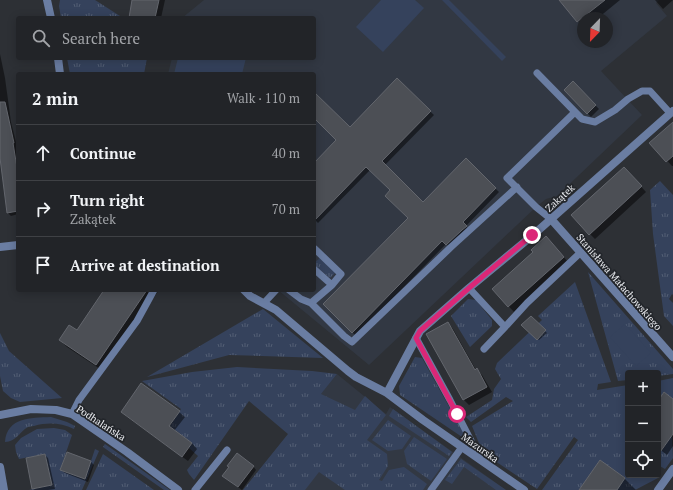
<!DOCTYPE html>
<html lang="en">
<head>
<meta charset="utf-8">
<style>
	:root { --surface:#222428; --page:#2e3034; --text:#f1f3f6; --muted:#a2a4a8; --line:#3f4145 }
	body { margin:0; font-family:"PT Serif",serif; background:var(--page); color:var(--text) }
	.controls { position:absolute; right:12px; bottom:12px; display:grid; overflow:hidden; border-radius:4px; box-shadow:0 2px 10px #0003 }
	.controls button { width:36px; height:36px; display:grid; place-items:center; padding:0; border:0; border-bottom:1px solid var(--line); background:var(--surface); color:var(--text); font:20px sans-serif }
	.compass { position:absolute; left:577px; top:12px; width:36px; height:36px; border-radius:50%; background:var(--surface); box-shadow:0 2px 10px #0003; rotate:203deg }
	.stop { position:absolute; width:12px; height:12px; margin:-9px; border:3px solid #db2777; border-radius:50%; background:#fff }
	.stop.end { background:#db2777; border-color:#fff; box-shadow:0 1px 4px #0008 }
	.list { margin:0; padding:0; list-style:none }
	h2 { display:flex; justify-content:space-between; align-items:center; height:52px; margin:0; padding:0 16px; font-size:17px }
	h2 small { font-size:13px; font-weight:400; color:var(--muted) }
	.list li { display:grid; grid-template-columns:26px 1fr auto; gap:12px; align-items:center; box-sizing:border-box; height:56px; padding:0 16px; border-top:1px solid var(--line) }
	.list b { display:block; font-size:15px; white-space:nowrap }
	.list p { margin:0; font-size:13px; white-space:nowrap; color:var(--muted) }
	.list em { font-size:13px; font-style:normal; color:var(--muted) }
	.icon { flex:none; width:22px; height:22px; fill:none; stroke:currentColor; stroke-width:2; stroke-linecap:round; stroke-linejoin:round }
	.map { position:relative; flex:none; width:673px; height:490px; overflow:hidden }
	.search { position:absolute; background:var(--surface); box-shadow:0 2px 10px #0003; left:16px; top:16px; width:300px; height:44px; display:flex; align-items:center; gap:10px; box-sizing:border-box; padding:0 14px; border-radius:4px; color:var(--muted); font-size:15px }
	.panel { position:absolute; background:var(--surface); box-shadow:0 2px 10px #0003; left:16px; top:72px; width:300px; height:220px; border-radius:4px }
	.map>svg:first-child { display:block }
</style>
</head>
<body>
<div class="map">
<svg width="673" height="490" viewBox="0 0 673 490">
	<defs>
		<pattern id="grass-tufts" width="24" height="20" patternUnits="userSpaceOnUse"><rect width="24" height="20" fill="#35425c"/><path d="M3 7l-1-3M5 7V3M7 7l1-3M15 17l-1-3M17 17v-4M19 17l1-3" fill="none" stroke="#525e74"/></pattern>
	</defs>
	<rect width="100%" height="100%" fill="#2d3035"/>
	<path fill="#323843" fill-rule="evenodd" d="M204,0H659L656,3L667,16L601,71L642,115L557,196L546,199L536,207L369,365L278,290H314V74H168L172,58H314V18H182ZM583,18H607V42H583Z
		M337,374L386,414L390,407L506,490H243Z"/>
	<path fill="url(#grass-tufts)" d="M60,0H95L120,16L119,18H61L59,6Z
		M67,58H147L144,74H70Z
		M660,181L673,195V295L672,294L669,299L673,303V326L664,316L653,234L650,190Z
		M321,257L336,272L330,278L314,265V263Z
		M588,272L673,369V374L658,376V373H628V380L618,381Z
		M575,282L611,382L598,384L597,390L628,385V475H654L658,478L635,490H617L625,478L600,460L579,490H542L578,440L574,437L537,489L483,453L472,426L513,401L506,397L471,422L466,417L492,400L494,389L501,379L495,369L497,363L542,320L538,316Z
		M468,299L476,300L492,320V326L470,347L451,316Z
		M263,309L323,358L229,355L147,377Z
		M0,333L9,351L62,398L20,402L11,398L3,391L0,376Z
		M415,357L422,358L468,441L400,395L399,386Z
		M237,367L312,371L337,374L321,394L355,410L365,396L386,415L367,440L387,454L388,466L379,480L382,481L389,470L404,467L427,484L423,490H345L319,472L305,490H243L288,434L249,401L194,480L189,474L187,470L198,456L189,448L192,443L170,426L181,409L142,381L192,372Z
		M673,378V399L664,392L658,401V381Z
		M393,409L452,452L449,456L389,416Z
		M51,417L67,422L75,426L74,429C61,423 48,422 34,426C33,426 28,427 28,427C19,432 16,442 5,442C7,417 31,418 51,417Z
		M388,420L411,436L402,449L388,451L372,440Z
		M54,428L65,430L72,435L60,470L85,479L95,449L99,451L82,490H29L52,485L45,454L19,459L16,452L15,445L21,438L37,429Z
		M672,435L673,458L665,469L658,465V448L662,450Z
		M414,437L447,459L431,481L407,464L404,451Z
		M105,444L170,490H164L103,447Z
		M103,454L154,490H86Z
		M461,459L506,490H496L464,467L452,484L445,480Z"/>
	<path fill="#35425c" d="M381,0H415L424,8L383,52L356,27Z
		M442,0H449L506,57L502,61Z
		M178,58H246L242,74H174Z
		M625,324L651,353L636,366L610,337Z"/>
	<path fill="#0007" d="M133,0H165L161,18H130Z
		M568,0H620L598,18H583V27L563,4Z
		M655,0H673L663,9Z
		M0,54L5,78L11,122L17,146H16L18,161V214L11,216L8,213L0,151Z
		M397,80L434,115L385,165L423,203L466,160L499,192L466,226L469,230L450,247L446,244L356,336L324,304L409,218L391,190L370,170L318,223L314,219V164L338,140L314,117V93L350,128Z
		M573,82L599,109L591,117L565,90Z
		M673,123V166H672L651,143Z
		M624,168L646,192L595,239L590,234Z
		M551,243L569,263L514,312L493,289Z
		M105,290H159L103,371L67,347L60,340L77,331Z
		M531,318L547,333L539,340L523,325Z
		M448,323L453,329L476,370L482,375L492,392L469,405L464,400Z
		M673,400V446L667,455L658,448V403Z
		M122,412H179L185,417L174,431L192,443L197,449L188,461L127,417Z
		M67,453L91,462L94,465L88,482L65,473L61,470Z
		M45,455L48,458L55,489L48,490H35L33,489L27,458Z
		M600,461L625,479L636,490H580Z
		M253,466L256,470L242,490L227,479Z"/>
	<path fill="#4c4f55" stroke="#63666d" d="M132,0H159L155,18H129Z
		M559,0H605L577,22Z
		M397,78L431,111L382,161L423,202L466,158L496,188L463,222L467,226L462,230L446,245L442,241L352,333L323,304L408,218L385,196L390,190L366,167L314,221V163L336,140L314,118V92L350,127Z
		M573,81L596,105L587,114L564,90Z
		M0,102H5L14,143H13L18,174V211L7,213L0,158Z
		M673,122V156L666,162L649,143Z
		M624,167L642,186L589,235L571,215Z
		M546,236L564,257L508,307L492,289L533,252L531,250Z
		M104,290H147L96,365L59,340L69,325L77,330Z
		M531,316L546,330L537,340L521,325Z
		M448,322L475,370L477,368L487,387L463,400L426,334Z
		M141,383L180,411L169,426L192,443L182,457L121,412Z
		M664,392L673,399V434L658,455V401Z
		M67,452L91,461L85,479L60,470Z
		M237,453L254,466L238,487L222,476L229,467L227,466Z
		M45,454L52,485L32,489L26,458Z
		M600,460L625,478L617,490H579Z"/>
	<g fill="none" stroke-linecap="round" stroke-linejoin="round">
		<path stroke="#6a7da2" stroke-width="7" d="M537,73L582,119L595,122L615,110L628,99L642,91H650L670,113
			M551,219L536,207L507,178L575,112
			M314,250L315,249L341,274L332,285
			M469,288L505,327L527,303L580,253
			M289,290L301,299L311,303L332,285L314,269
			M264,303L276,290
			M311,303L344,336L352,342L451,247L517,187
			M416,338L450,400L481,460
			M484,349L505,327
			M72,414L79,400L137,321L154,290
			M195,490L227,450
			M431,490L462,447"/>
		<path stroke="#6a7da2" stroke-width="8" d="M47,0L51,18
			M58,58L60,74
			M551,219L673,357
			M0,247L18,245
			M244,290L250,296L276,310L348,371L356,377L387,393L423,420L524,490
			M387,393L420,331L469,288L533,235L673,111
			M0,415L31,409L56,410L72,414L127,452L178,490
			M0,467L4,490
			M658,490L673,469"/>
	</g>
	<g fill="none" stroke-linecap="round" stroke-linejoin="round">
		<path stroke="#db2777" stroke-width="5" d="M457,414L416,338L420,331L469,288L532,235"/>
	</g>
	<g text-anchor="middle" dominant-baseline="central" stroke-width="3.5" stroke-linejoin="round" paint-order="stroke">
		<g font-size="10" fill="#eceef2" stroke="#23262b">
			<text transform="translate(560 198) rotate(-42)">Zakątek</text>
			<text transform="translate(619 282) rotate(49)">Stanisława Małachowskiego</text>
			<text transform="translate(101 423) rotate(33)">Podhalańska</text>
			<text transform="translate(480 448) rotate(35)">Mazurska</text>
		</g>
	</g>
</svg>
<div class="controls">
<button>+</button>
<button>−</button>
<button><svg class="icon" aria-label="locate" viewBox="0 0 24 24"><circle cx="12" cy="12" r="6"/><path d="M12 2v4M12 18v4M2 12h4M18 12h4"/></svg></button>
</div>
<svg class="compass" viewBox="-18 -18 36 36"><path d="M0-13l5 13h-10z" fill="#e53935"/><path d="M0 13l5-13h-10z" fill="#a2a4a8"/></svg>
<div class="stop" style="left:457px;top:414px"></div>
<div class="stop end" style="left:532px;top:235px"></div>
<div class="search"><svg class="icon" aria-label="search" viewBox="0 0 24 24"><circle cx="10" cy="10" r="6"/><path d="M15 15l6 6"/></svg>Search here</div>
<section class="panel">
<h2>2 min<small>Walk · 110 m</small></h2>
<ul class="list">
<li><svg class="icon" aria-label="ahead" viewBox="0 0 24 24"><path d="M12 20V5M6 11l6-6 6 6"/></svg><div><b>Continue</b></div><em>40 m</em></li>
<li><svg class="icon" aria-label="right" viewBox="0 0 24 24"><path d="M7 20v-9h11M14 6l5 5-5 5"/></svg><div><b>Turn right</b><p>Zakątek</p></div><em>70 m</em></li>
<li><svg class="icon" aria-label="arrive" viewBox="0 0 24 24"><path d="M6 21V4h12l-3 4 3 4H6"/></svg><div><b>Arrive at destination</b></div></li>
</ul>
</section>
</div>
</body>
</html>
